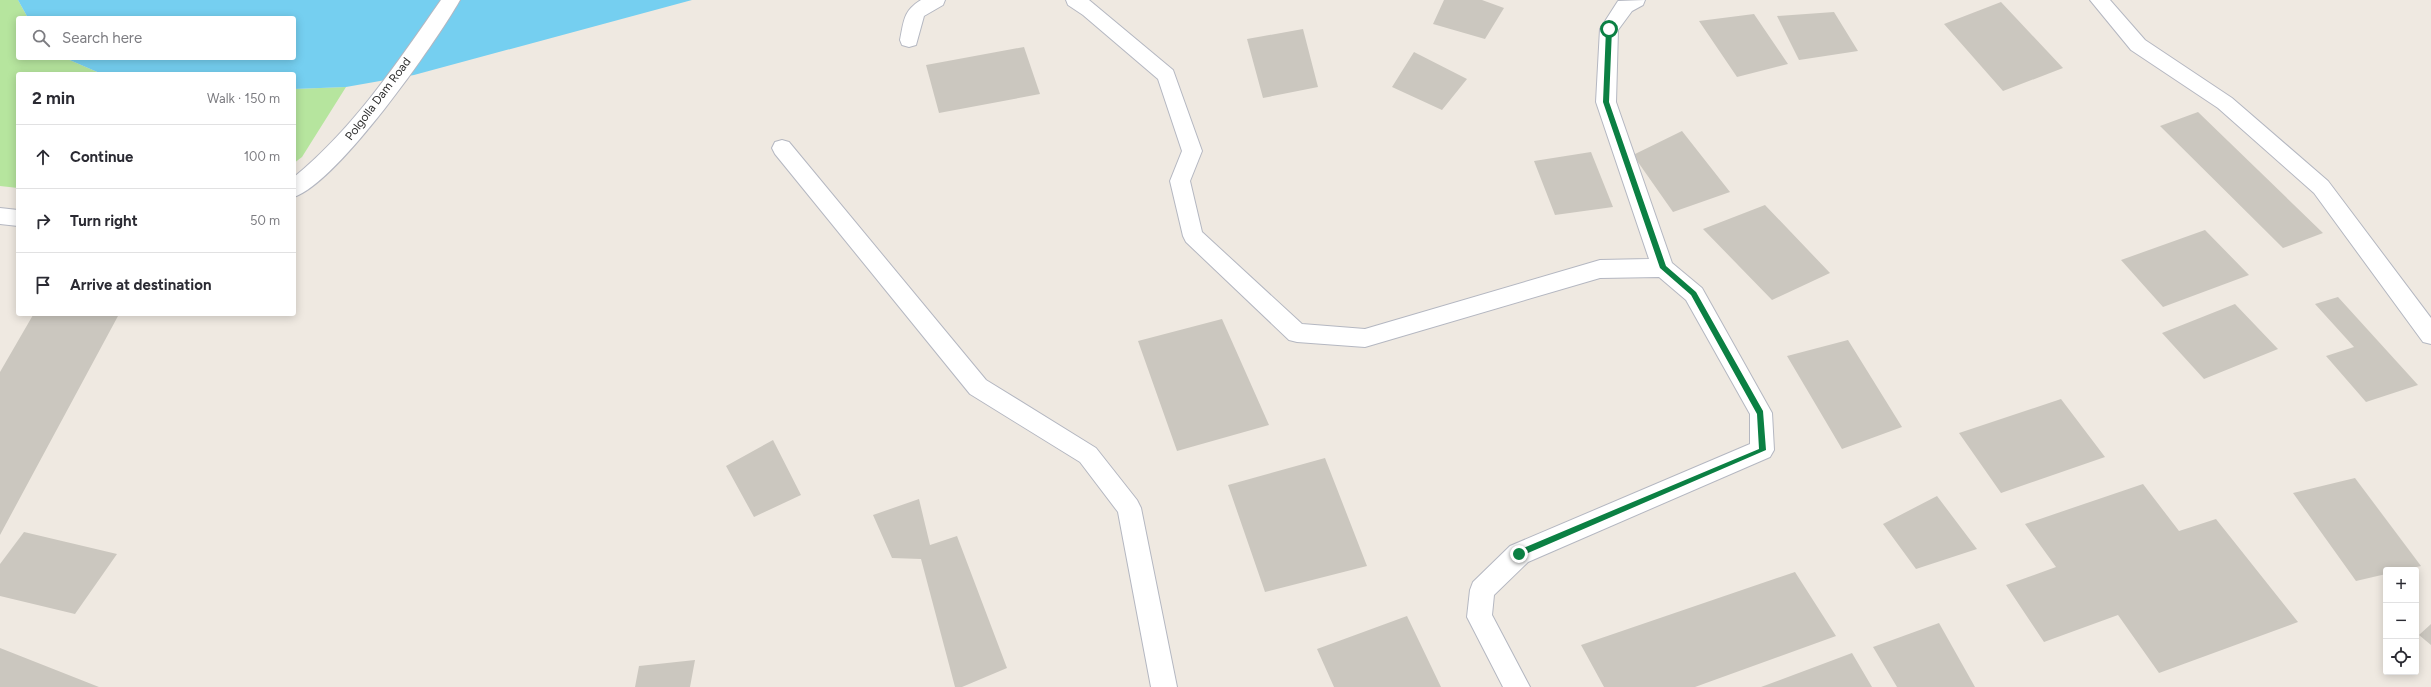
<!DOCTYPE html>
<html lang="en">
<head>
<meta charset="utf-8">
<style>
	:root { --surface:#fff; --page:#f2f2f3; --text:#2b2b33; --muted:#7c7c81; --line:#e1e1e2 }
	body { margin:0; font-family:Figtree,sans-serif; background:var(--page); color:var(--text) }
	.controls { position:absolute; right:12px; bottom:12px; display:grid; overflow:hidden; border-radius:4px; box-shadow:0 2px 10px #0003 }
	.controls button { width:36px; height:36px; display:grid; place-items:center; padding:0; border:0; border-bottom:1px solid var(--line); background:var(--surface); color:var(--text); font:20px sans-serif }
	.stop { position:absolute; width:12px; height:12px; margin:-9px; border:3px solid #0b8043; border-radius:50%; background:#fff }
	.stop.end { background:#0b8043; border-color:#fff; box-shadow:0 1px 4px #0008 }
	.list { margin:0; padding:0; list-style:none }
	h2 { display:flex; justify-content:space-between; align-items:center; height:52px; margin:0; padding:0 16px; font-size:17px }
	h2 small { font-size:13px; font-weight:400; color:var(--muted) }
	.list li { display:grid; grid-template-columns:26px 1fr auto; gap:12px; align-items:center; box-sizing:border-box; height:64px; padding:0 16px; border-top:1px solid var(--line) }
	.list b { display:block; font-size:15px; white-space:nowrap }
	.list em { font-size:13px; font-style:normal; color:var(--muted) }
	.icon { flex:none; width:22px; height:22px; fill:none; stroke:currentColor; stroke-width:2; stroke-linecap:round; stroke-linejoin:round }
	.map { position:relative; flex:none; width:2431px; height:687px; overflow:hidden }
	.search { position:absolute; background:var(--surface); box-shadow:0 2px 10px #0003; left:16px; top:16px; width:280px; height:44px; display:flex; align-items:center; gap:10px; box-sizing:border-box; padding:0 14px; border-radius:4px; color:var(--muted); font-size:15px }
	.panel { position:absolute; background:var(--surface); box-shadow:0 2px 10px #0003; left:16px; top:72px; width:280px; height:244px; border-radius:4px }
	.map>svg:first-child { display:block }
</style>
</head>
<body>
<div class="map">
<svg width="2431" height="687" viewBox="0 0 2431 687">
	<rect width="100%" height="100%" fill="#efe9e1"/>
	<path fill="#b6e59e" d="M0,0H18L28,18H18V58H65L102,74H18V188L0,186Z
		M346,87L302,157L294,163V89Z"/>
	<path fill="#75cff0" d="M18,0H692L414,75L346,87L294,89V74H102L65,58H294V18H28Z"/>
	<path fill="#cbc7bf" d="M1444,0H1482L1504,8L1485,39L1433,24Z
		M2001,2L2063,68L2003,91L1944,24Z
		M1834,12L1858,51L1799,60L1777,16Z
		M1754,14L1788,64L1737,77L1699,21Z
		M1303,29L1318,87L1263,98L1247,39Z
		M1024,47L1040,94L939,113L926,65Z
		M1414,52L1467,79L1442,110L1392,87Z
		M2198,112L2323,233L2283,248L2160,126Z
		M1682,131L1730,192L1673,212L1633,155Z
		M1591,152L1613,207L1555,215L1534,161Z
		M1765,205L1830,273L1772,300L1703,229Z
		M2205,230L2249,275L2163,307L2121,260Z
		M2338,297L2418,385L2366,402L2326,356L2354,347L2315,304Z
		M2235,304L2278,349L2204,379L2162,333Z
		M33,315L118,316L0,535V372Z
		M1222,319L1269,425L1177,451L1138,341Z
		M1848,340L1902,427L1842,449L1787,356Z
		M2061,399L2105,457L2001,493L1959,433Z
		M773,440L801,495L754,517L726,466Z
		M1325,458L1367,566L1265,592L1228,485Z
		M2355,478L2421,566L2403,570H2386V574L2356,581L2293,493Z
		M2143,484L2179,531L2216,519L2298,622L2159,673L2118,615L2044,642L2006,585L2056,567L2025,524Z
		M1937,496L1977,549L1916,569L1883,524Z
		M919,499L930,545L957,536L1007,668L962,687H955L921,559L892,558L873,515Z
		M24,532L117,554L75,614L0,596V564Z
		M1795,572L1836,636L1695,687H1604L1581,645Z
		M1407,616L1441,687H1334L1317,649Z
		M1939,623L1975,687H1897L1873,647Z
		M2431,624V645L2419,635Z
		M0,648L99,687H0Z
		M1852,653L1872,687H1761Z
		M695,660L690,687H635L639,666Z"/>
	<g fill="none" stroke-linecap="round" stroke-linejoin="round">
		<g stroke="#b4b7c1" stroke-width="2">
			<path id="minor" d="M921,0H945L943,5L924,16L916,45L909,47L902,45L900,40C904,21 903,11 921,0Z
				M1066,0H1089L1173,70L1202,151L1190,181L1202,232L1302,324L1365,329L1600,260L1649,259L1596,102L1600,29L1618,1L1645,0L1643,5L1632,11L1618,30L1616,102L1672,263L1702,288L1772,413L1774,450L1770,457L1528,562L1494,595L1492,615L1530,687H1503L1467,617L1470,590L1473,582L1510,546L1750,444V414L1686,300L1659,277L1600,278L1365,347L1297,342L1289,340L1186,242L1183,236L1170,181L1182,151L1158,79L1083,15L1068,5Z
				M2090,0H2110L2145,40L2232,98L2328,181L2431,318V344L2423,342L2314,193L2218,108L2131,50Z
				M782,140L789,142L986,380L1096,448L1137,500L1141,508L1177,687H1151L1118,512L1080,462L970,394L775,154L772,148L775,142Z"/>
		</g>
		<g stroke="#b4b7c1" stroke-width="2">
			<path id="secondary" d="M441,0H460C435,44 338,182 294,197V177C354,128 397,63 441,0Z
				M0,208L18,210V226L0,224Z"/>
		</g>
		<use href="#minor" fill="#fff" fill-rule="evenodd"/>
		<use href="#secondary" fill="#fff" fill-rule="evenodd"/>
	</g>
	<path fill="#0b8043" d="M1609,27L1612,29L1609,102L1666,266L1696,292L1763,411L1766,450L1519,557L1515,554L1516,551L1759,449L1757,414L1691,295L1660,268L1603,102L1606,29Z"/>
	<g text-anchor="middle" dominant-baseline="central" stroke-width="3.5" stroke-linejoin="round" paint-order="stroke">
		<g font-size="12" fill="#2e2e2e" stroke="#fff">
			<text transform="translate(378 99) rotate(-53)">Polgolla Dam Road</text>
		</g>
	</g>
</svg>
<div class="controls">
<button>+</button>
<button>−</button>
<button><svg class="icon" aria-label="locate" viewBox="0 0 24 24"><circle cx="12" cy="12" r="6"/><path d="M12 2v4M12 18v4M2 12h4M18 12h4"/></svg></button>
</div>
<div class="stop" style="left:1609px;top:29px"></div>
<div class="stop end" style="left:1519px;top:554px"></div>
<div class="search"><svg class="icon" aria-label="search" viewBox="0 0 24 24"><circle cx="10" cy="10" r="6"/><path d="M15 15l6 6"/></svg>Search here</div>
<section class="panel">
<h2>2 min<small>Walk · 150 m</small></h2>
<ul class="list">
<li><svg class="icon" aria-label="ahead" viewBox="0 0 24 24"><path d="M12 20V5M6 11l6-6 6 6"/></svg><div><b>Continue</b></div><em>100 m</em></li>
<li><svg class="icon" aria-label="right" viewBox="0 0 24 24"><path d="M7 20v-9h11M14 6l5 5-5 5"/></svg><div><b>Turn right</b></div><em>50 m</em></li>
<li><svg class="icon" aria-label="arrive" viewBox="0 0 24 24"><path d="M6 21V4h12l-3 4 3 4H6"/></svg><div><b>Arrive at destination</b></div></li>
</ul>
</section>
</div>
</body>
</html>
